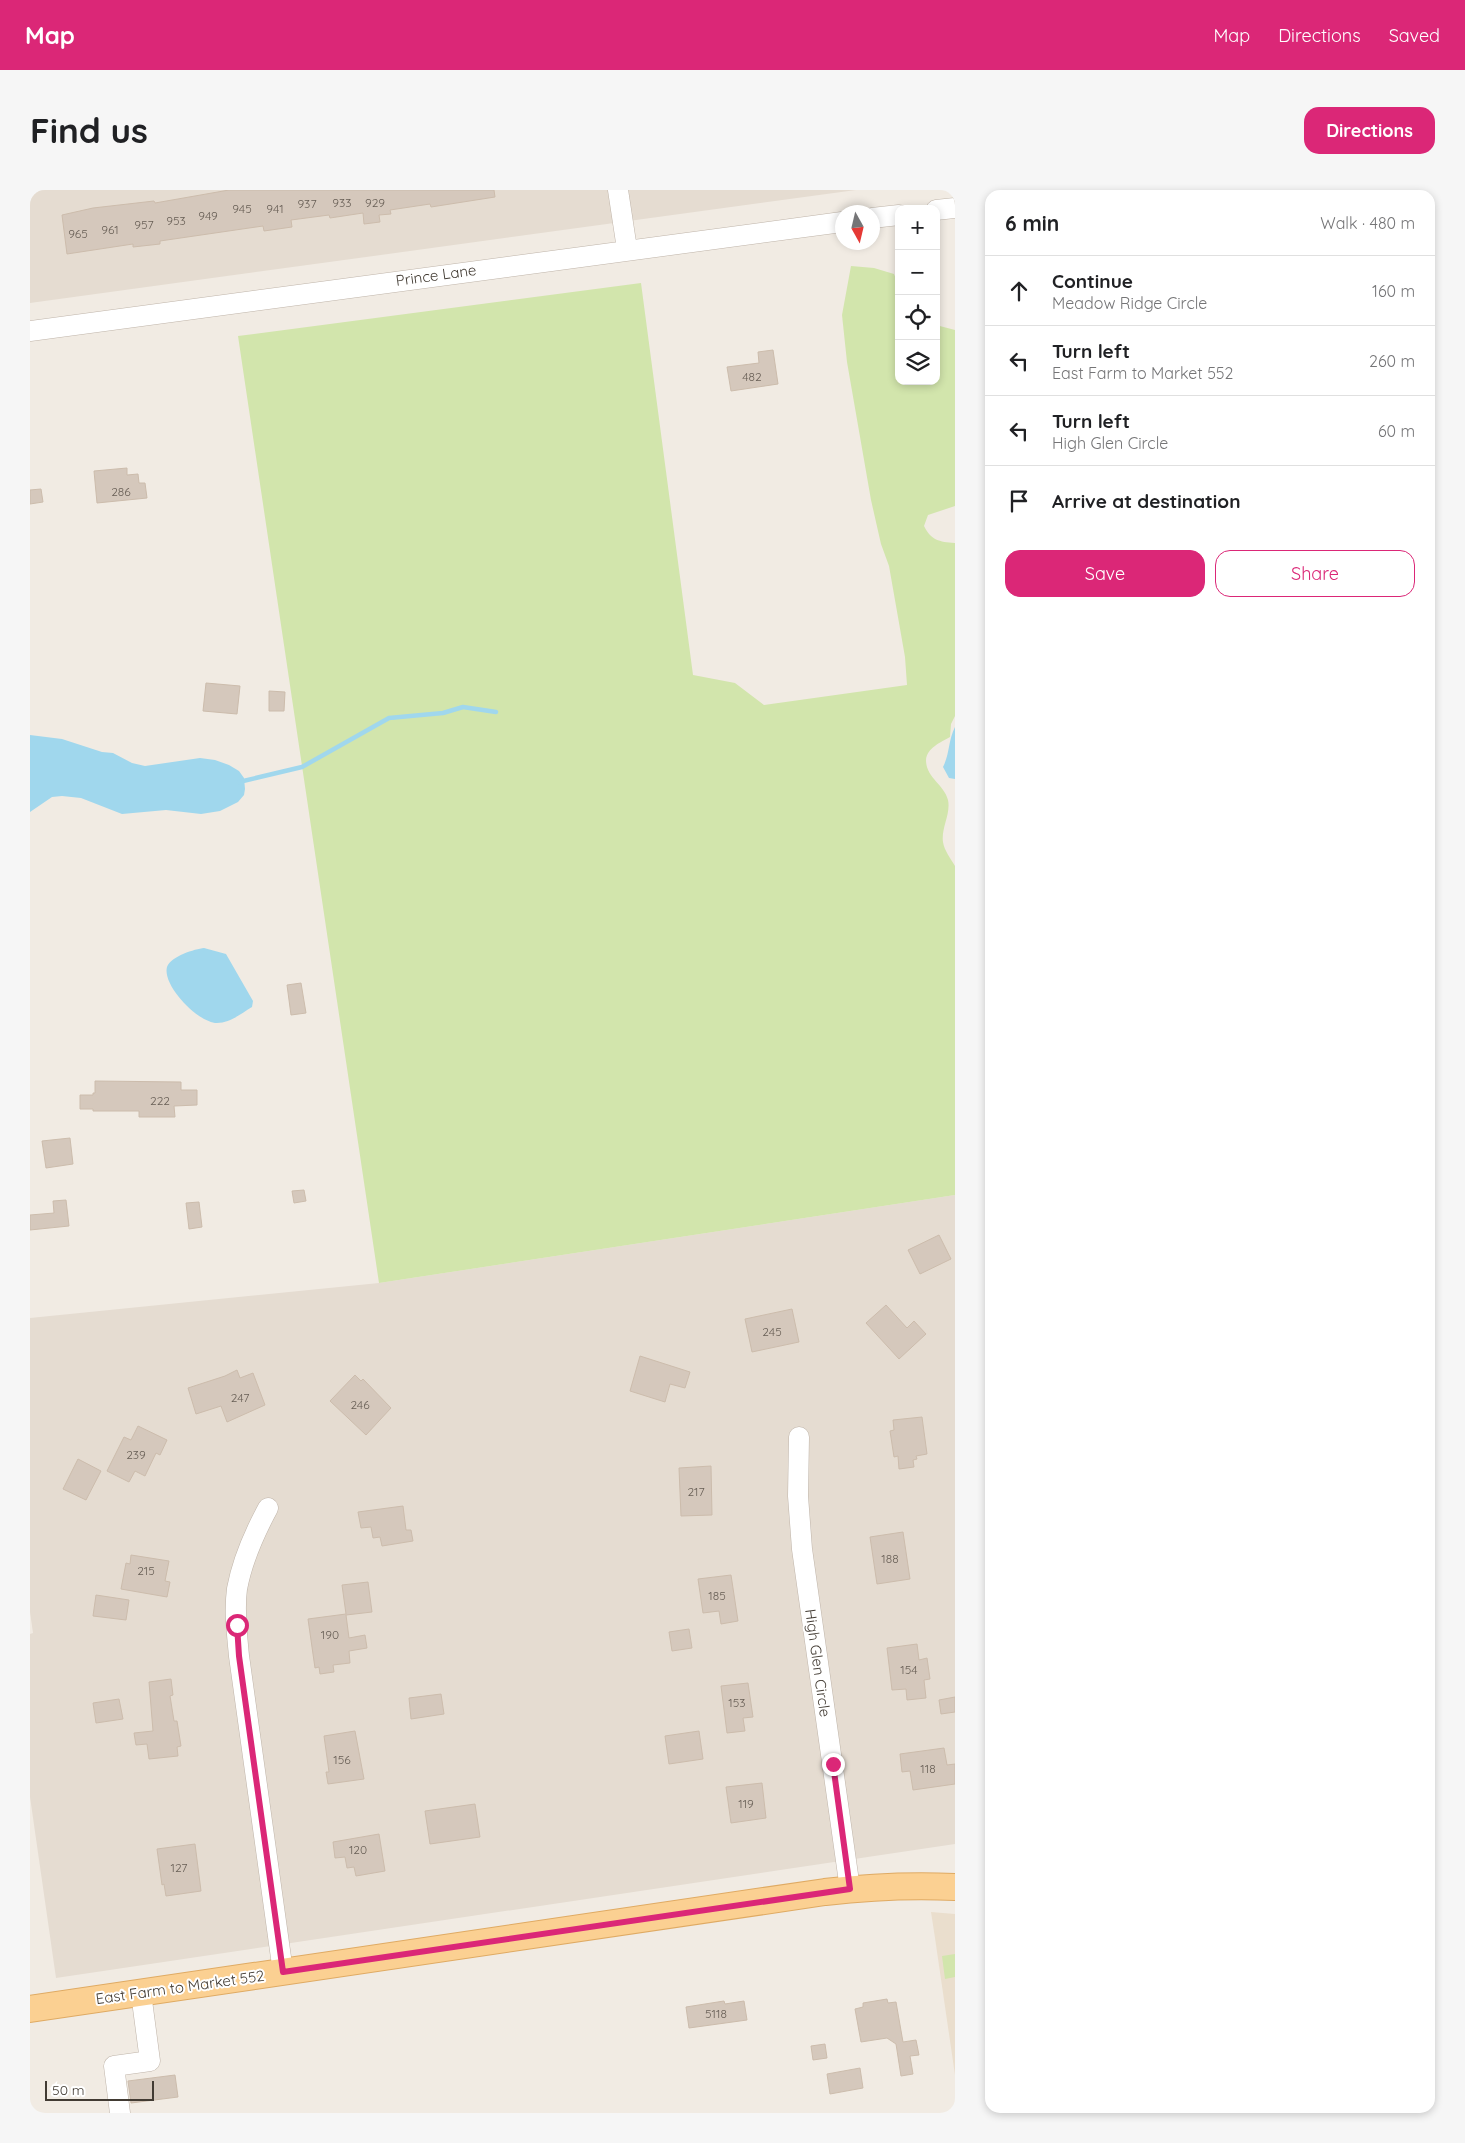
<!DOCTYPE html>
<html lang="en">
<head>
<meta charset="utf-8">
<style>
	:root { --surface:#fff; --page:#f6f6f6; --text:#202124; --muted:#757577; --line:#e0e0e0; --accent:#db2777 }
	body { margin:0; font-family:Quicksand,sans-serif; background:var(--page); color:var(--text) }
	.controls { position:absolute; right:15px; top:15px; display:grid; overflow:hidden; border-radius:10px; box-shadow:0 2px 8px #0003 }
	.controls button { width:45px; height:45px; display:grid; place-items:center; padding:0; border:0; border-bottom:1px solid var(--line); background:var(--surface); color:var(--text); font:25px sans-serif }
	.compass { position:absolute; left:805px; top:15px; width:45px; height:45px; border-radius:50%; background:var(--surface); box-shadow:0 2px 8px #0003; rotate:172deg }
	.scale { position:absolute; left:15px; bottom:12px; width:109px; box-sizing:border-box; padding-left:5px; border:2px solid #423b33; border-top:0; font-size:14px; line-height:18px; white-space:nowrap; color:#423b33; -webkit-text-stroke:4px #fff; paint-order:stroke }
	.stop { position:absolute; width:15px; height:15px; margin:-11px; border:4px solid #db2777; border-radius:50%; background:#fff }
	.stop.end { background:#db2777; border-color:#fff; box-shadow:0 1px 5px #0008 }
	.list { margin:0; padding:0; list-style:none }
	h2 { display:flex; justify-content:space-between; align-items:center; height:65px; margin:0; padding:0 20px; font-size:21px }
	h2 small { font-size:16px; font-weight:400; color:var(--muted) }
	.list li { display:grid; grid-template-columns:32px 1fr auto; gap:15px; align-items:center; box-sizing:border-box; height:70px; padding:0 20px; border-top:1px solid var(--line) }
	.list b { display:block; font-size:19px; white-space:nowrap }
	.list p { margin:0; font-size:16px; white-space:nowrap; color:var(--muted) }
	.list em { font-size:16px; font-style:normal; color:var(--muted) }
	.actions { display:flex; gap:10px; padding:15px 20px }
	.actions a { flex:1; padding:11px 0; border:1px solid var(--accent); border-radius:15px; text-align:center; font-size:18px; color:var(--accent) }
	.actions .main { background:var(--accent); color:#fff }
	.icon { flex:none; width:28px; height:28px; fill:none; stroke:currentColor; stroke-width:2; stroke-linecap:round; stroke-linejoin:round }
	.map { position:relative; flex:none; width:925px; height:1923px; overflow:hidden; border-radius:15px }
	header { display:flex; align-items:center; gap:30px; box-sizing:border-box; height:70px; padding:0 25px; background:var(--accent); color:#fff }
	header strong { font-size:24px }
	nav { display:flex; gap:28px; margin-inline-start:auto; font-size:18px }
	.intro { display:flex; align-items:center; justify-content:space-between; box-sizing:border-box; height:120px; padding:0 30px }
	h1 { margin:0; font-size:35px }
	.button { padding:12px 22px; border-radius:15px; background:var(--accent); color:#fff; font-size:18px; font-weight:700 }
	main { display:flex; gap:30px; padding:0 30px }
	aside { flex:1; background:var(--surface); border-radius:15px; box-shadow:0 2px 8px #0003 }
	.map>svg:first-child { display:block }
</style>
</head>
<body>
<header>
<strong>Map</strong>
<nav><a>Map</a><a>Directions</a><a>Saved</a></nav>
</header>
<div class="intro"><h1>Find us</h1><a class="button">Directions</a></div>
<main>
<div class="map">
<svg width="925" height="1923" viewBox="0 0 925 1923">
	<rect width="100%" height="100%" fill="#f1ebe3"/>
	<path fill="#e5dcd1" d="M0,0H826L0,113Z
		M925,1005V1654L26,1788L0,1607V1444L3,1443L0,1422V1128L349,1093Z"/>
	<path fill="#eadecd" d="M901,1722L925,1724V1885L905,1748Z"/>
	<path fill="#d2e5ac" d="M821,76L844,78L864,84L869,96V191H906V135L925,140V316L898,325L894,336C901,350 909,352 925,353V526L921,534L920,547C911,552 897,558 896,570C896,588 914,594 918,610C921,624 911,638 913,652C914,660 921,669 925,676V1005L349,1093L208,146L611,93L663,485L705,493L734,515L877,495L875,467L859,376L851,354L841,310L817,172L812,125Z
		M925,1764V1787L915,1789L912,1766Z"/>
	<path fill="#a0d7ed" d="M925,537V589L919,588L913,577C920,563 918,551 925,537Z
		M0,545L32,549L72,562L83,563L102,573L115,576L170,568L185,570L199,575L209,581L214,588L215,599L214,605L208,612L190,621L171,624L136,620L92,624L51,608L32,606L22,607L0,622Z
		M174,758L196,764L223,811L222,817C212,823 200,833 187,833C168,833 132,795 137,777C141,766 165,759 174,758Z"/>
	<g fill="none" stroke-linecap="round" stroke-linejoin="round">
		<path stroke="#a0d7ed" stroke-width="4.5" d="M209,592L272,577L359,528L413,523L433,517L466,522"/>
	</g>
	<path fill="#d5c8bc" stroke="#ccbcac" d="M199,0H464L465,7L401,17L400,14L360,20L361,24L349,25L350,32L334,34L333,23L300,28L299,25L261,30L262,37L234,41L233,36L130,51V54L103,57V54L37,64L32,25L63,18L124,11L125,13Z
		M743,160L748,194L701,201L697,177L729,173L728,162Z
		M97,278V285L108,284L109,293H115L117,308L67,313L64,281Z
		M11,299L13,312L0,314V300Z
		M176,493L210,496L207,524L173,521Z
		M239,501L255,502L254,521H239Z
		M271,793L276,823L261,825L257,795Z
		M65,891L151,892V900H167V915L144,916L145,927H109V921H63V919H50V905H63V903H65Z
		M40,948L43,974L16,978L12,951Z
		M274,1000L276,1011L264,1013L262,1001Z
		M36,1010L39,1036L0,1040V1025L24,1023L23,1011Z
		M169,1012L172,1037L159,1039L156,1013Z
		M909,1045L921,1069L890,1084L878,1060Z
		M856,1115L877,1138L884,1131L896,1144L869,1169L836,1133Z
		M762,1119L769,1152L722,1162L715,1129Z
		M610,1166L660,1182L655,1198L640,1194L635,1212L600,1201Z
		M207,1180L210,1188L223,1183L235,1215L197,1232L191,1216L166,1224L158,1198L195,1186Z
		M325,1185L331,1191L333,1189L361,1218L336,1245L300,1211Z
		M892,1227L897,1264L886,1266L887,1269L883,1270L884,1277L869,1279L868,1266L864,1267L860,1241L864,1240L863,1230Z
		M108,1236L137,1250L130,1265L126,1263L115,1286L105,1281L99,1292L77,1281L94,1247L101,1250Z
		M48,1269L71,1281L56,1310L33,1299Z
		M681,1276L682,1325L651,1326L649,1278Z
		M373,1316L376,1340H381L383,1351L352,1356L350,1347L343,1348L341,1337L331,1338L328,1322Z
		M873,1342L880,1389L847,1394L840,1347Z
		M101,1365L139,1371L135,1391L140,1392L137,1407L91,1399L96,1373L100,1374Z
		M701,1385L708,1431L691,1434L689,1421L673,1423L668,1389Z
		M338,1392L342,1422L316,1425L319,1448L335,1445L337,1458L319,1461L320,1473L303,1475L304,1482L290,1484L289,1477L285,1478L278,1429L316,1424L312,1395Z
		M66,1405L99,1410L96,1430L63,1426Z
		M659,1439L662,1458L642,1461L639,1442Z
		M887,1454L889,1470L897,1468L900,1489L894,1490L896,1508L877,1510L876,1499L862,1500L857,1458Z
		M141,1489L143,1505L140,1506L144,1531H147L151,1556L147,1557L148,1566L119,1569L117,1554L106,1555L104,1543L123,1541L119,1492Z
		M718,1493L723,1527L713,1528L715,1541L697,1543L691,1496Z
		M411,1504L414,1524L381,1529L379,1508Z
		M925,1507V1522L911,1524L909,1510Z
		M89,1509L93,1529L66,1533L63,1513Z
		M325,1541L334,1589L298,1594L296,1582H299L294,1546Z
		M669,1541L673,1569L639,1574L635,1546Z
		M914,1558L917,1575L925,1574V1594L883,1600L880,1581L872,1582L870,1564Z
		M732,1593L736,1628L701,1633L696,1597Z
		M445,1614L450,1647L400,1654L395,1621Z
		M349,1644L355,1681L326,1686L324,1677L317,1678L315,1667L305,1668L303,1652Z
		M165,1654L171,1701L136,1706L134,1694L132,1695L127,1659Z
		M857,1809L858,1813L866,1812L873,1852L886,1850L889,1865L880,1866L883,1884L871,1886L866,1854L857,1848L831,1852L825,1819L833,1817V1813Z
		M694,1811L695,1814L714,1811L717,1830L659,1838L656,1817Z
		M795,1854L797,1868L783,1870L781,1856Z
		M830,1878L833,1898L800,1904L797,1884Z
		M145,1885L148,1907L101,1913L98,1891Z"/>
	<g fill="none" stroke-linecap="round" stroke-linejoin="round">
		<g stroke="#bfb4a9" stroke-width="21">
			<path id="minor" d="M588,0L597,59
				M906,20L925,18
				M842,28L869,25
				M0,141L812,32
				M769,1247L768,1306L772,1359L820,1699
				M238,1318C225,1342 212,1372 207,1399C204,1421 207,1444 209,1466L253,1782
				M90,1923L84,1876L120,1871L111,1803"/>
		</g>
		<g stroke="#dfaa63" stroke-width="28">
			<path id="major" d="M0,1819L795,1702C838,1697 882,1695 925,1697"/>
		</g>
		<use href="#minor" stroke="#fff" stroke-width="20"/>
		<use href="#major" stroke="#fbd092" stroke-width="26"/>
	</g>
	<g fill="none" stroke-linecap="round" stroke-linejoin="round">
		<path stroke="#db2777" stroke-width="6" d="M207,1435L209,1466L253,1782L820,1699L803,1574"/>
	</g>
	<g text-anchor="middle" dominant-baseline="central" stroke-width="4" stroke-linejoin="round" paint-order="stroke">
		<g font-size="12" fill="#675e55">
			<text x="312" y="12">933</text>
			<text x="345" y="12">929</text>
			<text x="277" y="13">937</text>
			<text x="212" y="18">945</text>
			<text x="245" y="18">941</text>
			<text x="178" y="25">949</text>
			<text x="146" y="30">953</text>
			<text x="114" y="34">957</text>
			<text x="80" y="39">961</text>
			<text x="48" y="43">965</text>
			<text x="722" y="186">482</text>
			<text x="91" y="301">286</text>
			<text x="130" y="910">222</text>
			<text x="742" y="1141">245</text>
			<text x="210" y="1207">247</text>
			<text x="330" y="1214">246</text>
			<text x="106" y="1264">239</text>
			<text x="666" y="1301">217</text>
			<text x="860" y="1368">188</text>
			<text x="116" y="1380">215</text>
			<text x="687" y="1405">185</text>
			<text x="300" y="1444">190</text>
			<text x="879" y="1479">154</text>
			<text x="707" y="1512">153</text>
			<text x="312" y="1569">156</text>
			<text x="898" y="1578">118</text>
			<text x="716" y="1613">119</text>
			<text x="328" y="1659">120</text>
			<text x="149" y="1677">127</text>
			<text x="686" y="1823">5118</text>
		</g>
		<g font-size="15" fill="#423b33" stroke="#fff">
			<text transform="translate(406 85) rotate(-8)">Prince Lane</text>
			<text transform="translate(788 1473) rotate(82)">High Glen Circle</text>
			<text transform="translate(150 1797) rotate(-8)">East Farm to Market 552</text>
		</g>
	</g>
</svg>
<div class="controls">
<button>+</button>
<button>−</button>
<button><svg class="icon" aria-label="locate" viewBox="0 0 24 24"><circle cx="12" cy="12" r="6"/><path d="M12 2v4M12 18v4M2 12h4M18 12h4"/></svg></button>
<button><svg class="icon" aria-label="layers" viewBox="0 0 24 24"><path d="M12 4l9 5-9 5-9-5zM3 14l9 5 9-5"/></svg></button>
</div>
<svg class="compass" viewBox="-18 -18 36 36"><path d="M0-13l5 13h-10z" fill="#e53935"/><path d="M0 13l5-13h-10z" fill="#757577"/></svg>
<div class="scale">50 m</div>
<div class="stop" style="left:207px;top:1435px"></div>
<div class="stop end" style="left:803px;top:1574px"></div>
</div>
<aside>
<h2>6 min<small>Walk · 480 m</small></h2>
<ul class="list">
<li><svg class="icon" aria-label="ahead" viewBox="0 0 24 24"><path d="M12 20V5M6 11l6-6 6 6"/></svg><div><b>Continue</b><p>Meadow Ridge Circle</p></div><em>160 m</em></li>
<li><svg class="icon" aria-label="left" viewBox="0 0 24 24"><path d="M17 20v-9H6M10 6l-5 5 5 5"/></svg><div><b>Turn left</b><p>East Farm to Market 552</p></div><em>260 m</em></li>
<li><svg class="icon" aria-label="left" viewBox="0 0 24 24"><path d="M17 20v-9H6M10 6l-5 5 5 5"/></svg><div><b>Turn left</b><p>High Glen Circle</p></div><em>60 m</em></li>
<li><svg class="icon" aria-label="arrive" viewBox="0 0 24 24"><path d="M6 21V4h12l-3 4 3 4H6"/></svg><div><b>Arrive at destination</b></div></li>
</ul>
<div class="actions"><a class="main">Save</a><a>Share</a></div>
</aside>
</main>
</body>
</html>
